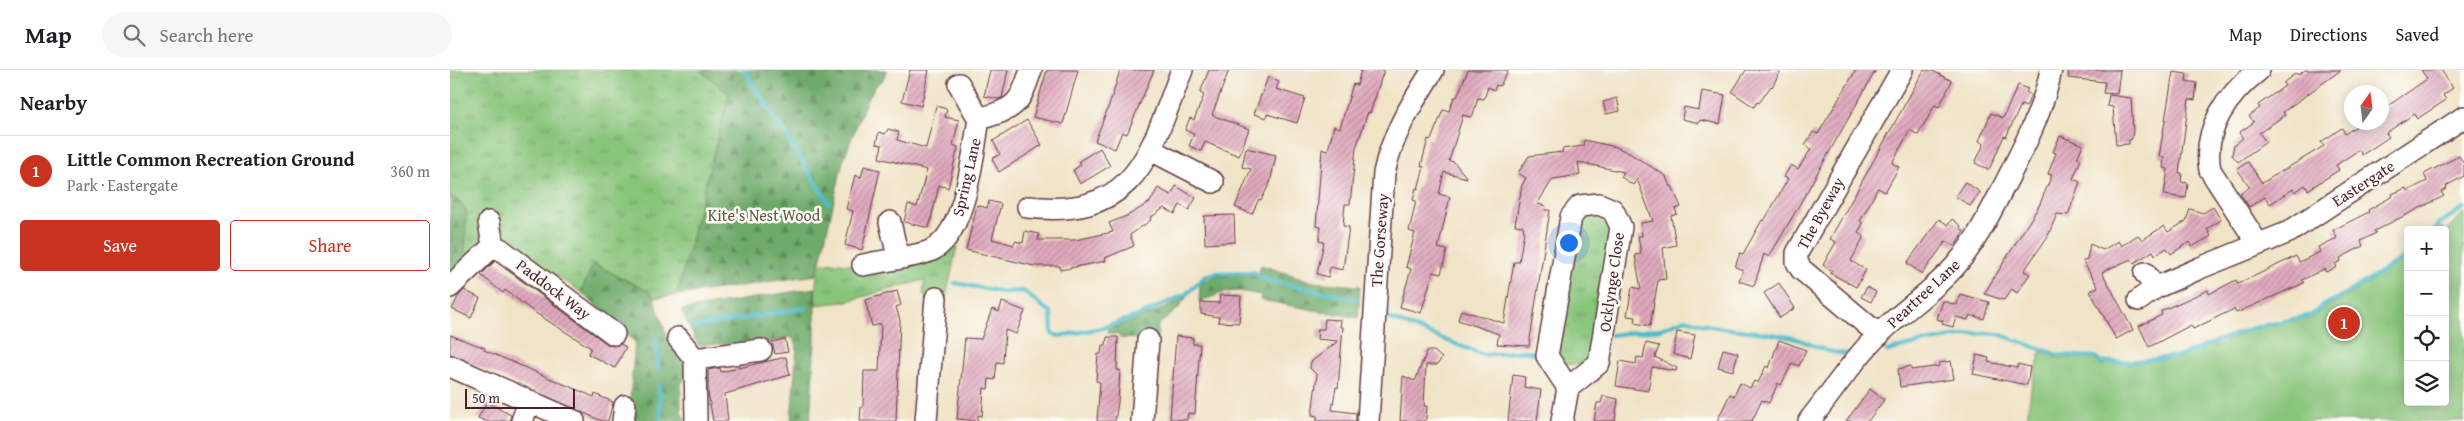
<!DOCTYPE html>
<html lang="en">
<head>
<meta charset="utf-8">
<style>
	:root { --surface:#fff; --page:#f6f6f6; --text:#202124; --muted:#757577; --line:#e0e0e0; --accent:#c8321e }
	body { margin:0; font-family:"Gentium Book Plus",serif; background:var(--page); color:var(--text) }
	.controls { position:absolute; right:15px; bottom:15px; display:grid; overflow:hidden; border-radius:5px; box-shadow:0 2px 12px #0003 }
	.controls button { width:45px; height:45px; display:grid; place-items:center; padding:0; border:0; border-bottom:1px solid var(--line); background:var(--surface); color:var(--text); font:25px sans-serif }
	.compass { position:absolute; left:1894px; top:15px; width:45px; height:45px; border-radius:50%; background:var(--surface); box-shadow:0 2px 12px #0003; rotate:14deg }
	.scale { position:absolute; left:15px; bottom:12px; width:110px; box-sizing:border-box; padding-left:5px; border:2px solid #4a1f2b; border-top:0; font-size:14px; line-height:18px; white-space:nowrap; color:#4a1f2b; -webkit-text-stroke:4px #fdfcf7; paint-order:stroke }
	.you { position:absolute; left:1118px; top:172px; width:18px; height:18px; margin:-12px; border:4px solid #fff; border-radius:50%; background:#1a73e8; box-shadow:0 0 0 8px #1a73e833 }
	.badge { display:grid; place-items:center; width:32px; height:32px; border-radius:50%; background:var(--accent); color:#fff; font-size:16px; font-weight:700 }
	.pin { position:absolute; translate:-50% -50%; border:2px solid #fff; box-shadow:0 1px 5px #0006 }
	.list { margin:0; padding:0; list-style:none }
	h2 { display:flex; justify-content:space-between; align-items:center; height:65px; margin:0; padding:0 20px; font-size:21px }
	h2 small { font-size:16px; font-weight:400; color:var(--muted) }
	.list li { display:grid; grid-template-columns:32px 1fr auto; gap:15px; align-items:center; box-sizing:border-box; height:70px; padding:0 20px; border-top:1px solid var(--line) }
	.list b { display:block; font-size:19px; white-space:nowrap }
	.list p { margin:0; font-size:16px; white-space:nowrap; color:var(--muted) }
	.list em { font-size:16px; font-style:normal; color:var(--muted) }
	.actions { display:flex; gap:10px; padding:15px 20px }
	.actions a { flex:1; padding:11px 0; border:1px solid var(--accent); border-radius:5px; text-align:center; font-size:18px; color:var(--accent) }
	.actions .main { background:var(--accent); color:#fff }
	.icon { flex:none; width:28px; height:28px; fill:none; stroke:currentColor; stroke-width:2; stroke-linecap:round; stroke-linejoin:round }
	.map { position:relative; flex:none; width:2014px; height:351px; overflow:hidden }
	header { display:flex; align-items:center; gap:30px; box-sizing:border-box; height:70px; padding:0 25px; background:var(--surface); border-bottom:1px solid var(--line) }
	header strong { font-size:24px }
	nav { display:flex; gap:28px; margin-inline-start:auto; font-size:18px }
	.search { width:350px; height:45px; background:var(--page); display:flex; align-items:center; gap:12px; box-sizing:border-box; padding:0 18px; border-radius:28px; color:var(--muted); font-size:19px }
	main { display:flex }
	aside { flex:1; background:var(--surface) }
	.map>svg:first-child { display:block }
</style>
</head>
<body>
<header>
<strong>Map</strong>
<div class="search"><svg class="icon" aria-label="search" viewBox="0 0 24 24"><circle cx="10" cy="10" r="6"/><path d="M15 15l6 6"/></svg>Search here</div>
<nav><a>Map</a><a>Directions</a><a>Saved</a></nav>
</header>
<main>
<aside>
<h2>Nearby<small></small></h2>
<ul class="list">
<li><span class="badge">1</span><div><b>Little Common Recreation Ground</b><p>Park · Eastergate</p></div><em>360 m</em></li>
</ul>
<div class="actions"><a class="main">Save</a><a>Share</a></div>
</aside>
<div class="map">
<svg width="2014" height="351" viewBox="0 0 2014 351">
	<defs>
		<pattern id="grass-tufts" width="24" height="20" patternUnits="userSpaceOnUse" patternTransform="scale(1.25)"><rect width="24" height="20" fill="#88c47a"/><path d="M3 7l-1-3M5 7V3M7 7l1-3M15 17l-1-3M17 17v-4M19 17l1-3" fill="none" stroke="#719f64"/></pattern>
		<pattern id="forest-firs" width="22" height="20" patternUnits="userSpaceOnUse" patternTransform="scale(1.25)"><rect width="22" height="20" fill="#6eaa6a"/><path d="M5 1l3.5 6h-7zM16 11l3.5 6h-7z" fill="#5c8a57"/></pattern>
		<pattern id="building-hatch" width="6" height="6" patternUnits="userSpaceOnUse" patternTransform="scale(1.25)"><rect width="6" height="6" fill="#e0a9be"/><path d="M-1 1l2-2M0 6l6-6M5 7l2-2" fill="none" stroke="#b8899b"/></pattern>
	</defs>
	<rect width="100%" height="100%" fill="#fdfcf7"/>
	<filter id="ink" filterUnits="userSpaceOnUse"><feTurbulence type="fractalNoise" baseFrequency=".02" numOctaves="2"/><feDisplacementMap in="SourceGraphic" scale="10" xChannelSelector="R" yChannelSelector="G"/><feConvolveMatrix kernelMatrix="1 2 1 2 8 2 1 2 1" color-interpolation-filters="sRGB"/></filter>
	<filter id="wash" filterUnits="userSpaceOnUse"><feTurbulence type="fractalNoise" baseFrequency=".0096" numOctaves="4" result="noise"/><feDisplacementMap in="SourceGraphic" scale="20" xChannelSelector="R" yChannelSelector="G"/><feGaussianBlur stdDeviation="1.12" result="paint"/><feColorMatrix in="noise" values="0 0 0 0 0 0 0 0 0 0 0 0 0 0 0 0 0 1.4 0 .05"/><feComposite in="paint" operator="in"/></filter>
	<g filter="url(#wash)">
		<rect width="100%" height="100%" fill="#f0e3c6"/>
		<path fill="url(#grass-tufts)" stroke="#697252" d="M0,0H250L279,24L227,225L204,228L200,222L144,194L131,222L50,168L34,175L15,193L16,138L0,124Z
			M1148,139L1165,156L1139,295C1125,295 1112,296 1103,285L1126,149Z
			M502,171L508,172L496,228L473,225L474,210L394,232L365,235L367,195L383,192L409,196Z"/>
		<path fill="url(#forest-firs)" stroke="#5c644a" d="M250,0H437L432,11L428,13L417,29L393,91L367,205L227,225L279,24Z
			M0,124L16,138L15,193L0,209Z
			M143,194L200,222L204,228L220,275L233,292L236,307L231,314V342L236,351H178L185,272L131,222Z
			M811,195L864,212L910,216L908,248L810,230L811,225L788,221L775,222L749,232L750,214C764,203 790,202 808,205Z
			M365,218V271L360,351H341L347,275L341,267L322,272L248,275L231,240Z
			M738,225L727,240L708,255L707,269L670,268L669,265L657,263L658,259L713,239Z"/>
		<path fill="#88c47a" stroke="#697252" d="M2014,143V351H1552L1577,349L1581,318L1591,281L1608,288L1644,289L1651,295L1667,292L1680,294L1704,289L1731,288L1753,278L1769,275L1799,260L1840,250L1862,248L1873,239L1899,225L1958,187V332H1995V160H1986L1989,156L1997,160Z"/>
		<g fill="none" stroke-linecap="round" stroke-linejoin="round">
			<path stroke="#4fbbca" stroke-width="4.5" d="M294,0L379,133
				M1984,160L1988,154L2014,138
				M505,213L552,222L573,221L601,243L602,264L609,266L652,258L688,246L736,224L756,206L767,203L803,202L816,210L907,229
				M936,247L1034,285L1074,281L1089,284
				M244,257L355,238
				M1161,265L1211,259L1236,249C1270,262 1307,259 1343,268C1362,273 1376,284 1398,284
				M206,270L208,299
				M1437,281L1470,273L1521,264L1536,263L1548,264L1608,285L1645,287L1651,292H1680L1730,286L1799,259L1862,245L1871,237L1899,222L1958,185
				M209,316L211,351"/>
		</g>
		<g id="blocks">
			<path fill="url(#building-hatch)" d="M460,0H479L471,36L452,31Z
				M540,0H558L552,28L548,29L534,26Z
				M597,0H628L613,54L583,47Z
				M670,0H704L677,64L672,62L665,79L645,71L661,30Z
				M759,0H779L762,45L799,59L789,86L755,72L751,81L739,76L744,64L735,60L740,48L744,50L754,25L750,23Z
				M911,0H934L920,43L918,42L906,78L900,134H895L893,156L899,157L893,200L880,197L878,207L867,204L874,172L869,171L871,157L866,156L872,79L878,80L884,56L890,58L903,14L907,15Z
				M1018,0H1058L1050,16L1046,15L1044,20L1038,17L1034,29L1028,28L1023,45L1020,47L1013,45L999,91L1004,92L1017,108L994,102L989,124L1000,127L988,178L997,180L991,204L983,202L971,243L950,237L961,199L956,197L965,163L959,161L966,131L963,130L966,118L968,119L974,97L971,96L978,69L981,70L993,40L999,41L1004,27H1007Z
				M1296,0H1331L1322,17L1321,16L1309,33L1307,32L1304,37L1282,22Z
				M1406,0H1426L1336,158L1319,187L1314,184L1304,216L1289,211L1293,200L1285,197L1290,183L1293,184L1312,150L1314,151L1338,109L1334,107L1341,95L1348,99L1361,79L1355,75L1363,62L1368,64Z
				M1474,0H1481L1502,11L1489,37L1485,35L1468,65L1460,60L1442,93L1449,97L1435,122L1428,118L1410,151L1413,153L1408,163L1414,166L1401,191L1416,200L1406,217L1380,203L1382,201L1373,195L1386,172L1380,169Z
				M1619,0H1670L1667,24L1653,23L1655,12L1618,8Z
				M1855,0H1891L1833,42L1835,45L1809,63L1816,72L1788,92L1782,85L1784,75L1793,68L1789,63L1804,52L1799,46L1810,38L1808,35L1835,16L1833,13L1846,3L1848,5Z
				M1971,0H1991L2003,18L1993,25L1996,30L1967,49L1964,44L1936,63L1939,67L1912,85L1909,80L1886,95L1889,100L1858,120L1855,115L1845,122L1843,119L1820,134L1815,127L1799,137L1790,123L1800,117L1787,99L1798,92L1812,113L1874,76L1871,72L1892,58L1895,64L1912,52H1932V40L1977,9Z
				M1723,2L1737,4L1736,11L1747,13L1745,30L1739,29L1729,103H1732L1731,112L1738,113L1736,128L1714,125L1718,99L1713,98L1714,87H1709Z
				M818,7L829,12L826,19L855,28L847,53L817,44L816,48L804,44Z
				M1568,15L1578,19L1576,22L1581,25L1576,37L1571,35L1556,67L1554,66L1539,100L1525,93L1534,74L1529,71L1541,43L1553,48Z
				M1252,21L1275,25L1270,54L1250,50L1249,53L1232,49L1234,37L1249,40Z
				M1659,25L1681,28L1683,60L1682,69L1679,70V74L1666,75L1663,37L1657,36Z
				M1167,28L1170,41L1156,44L1153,32Z
				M486,36L497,39L495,47L509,50L503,75L508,77L498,118L489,115L479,158L454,152L458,134L467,137L477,100L429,88L432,75L426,74L429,62L435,64L438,59L449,62L447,70L476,78Z
				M577,50L592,75L549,102L542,89L550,84L543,71Z
				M1610,66L1633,75L1627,88L1631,89L1623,109L1630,112L1618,145L1607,144L1598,166L1574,201L1580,204L1567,223L1562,219L1554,230L1534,224L1589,136L1602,105L1598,104L1606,83L1603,82Z
				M1134,70L1166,77L1179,83L1216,106L1220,117L1222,116L1231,137L1225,139L1227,144L1221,146L1226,175L1213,178L1216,209L1208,210L1200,256L1185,253L1186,247L1177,246L1182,217L1191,219L1185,185L1191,184L1188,166H1192L1191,153L1203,151L1187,109L1183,115L1171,107L1174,102L1128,92L1130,105L1103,109L1087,134L1096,136L1095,140H1100L1079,276L1047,274L1049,264L1008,250L1011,240L1054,253L1064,192H1069L1074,161L1073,156L1065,155L1072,115L1076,108L1068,103L1079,86L1113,82L1112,79L1133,76Z
				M650,78L660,96L630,114L623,100L631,95L629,91Z
				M796,78L826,85L820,113L811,130L809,129L802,144L785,137L801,99L792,97Z
				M2009,86L2014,94V106L1996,116L1997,119L1991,122L1994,126L1924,161L1926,163L1911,171L1913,176L1890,188L1891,191L1885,194L1887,197L1876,202L1874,199L1852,210L1854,213L1786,243L1784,239L1743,259L1741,255L1699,277L1689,256L1712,245L1711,241L1758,220L1759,224L1786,210L1788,214L1846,186L1849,192L1870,182L1868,177L1887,168L1883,160L1919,142L1918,140L1943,126L1942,124L1956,118L1957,121L1977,111L1974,104Z
				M414,96L430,100L412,180L395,175L403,141L396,139L405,105L411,107Z
				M1515,112L1530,122L1520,136L1505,126Z
				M726,116L746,128L739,140L730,135L725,144L714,138L700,148L701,150L680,165L684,176L655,188L656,191L610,200V196H584L516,180L527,135L537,138L539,131L551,134L542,169L564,175L565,171L573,173L575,161L589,164L588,170H625L663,162L659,153L679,145L700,132L708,118L721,125Z
				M1763,137L1771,150L1757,159L1761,166L1742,177L1739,172L1721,184L1717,178L1705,185L1703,181L1684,193L1681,189L1652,202L1683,260L1666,269L1640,221L1648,217L1633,191L1637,189L1640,174L1653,180L1668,171L1671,176L1688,165L1692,170L1714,156L1718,162L1736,151L1740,139L1753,143Z
				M784,145L785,172L755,174L754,146Z
				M1489,149L1498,155L1502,149L1511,156L1510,158L1514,161L1504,176L1496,171L1472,204L1457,193Z
				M45,191L157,274L163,276L170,274L176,277L165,298L138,284L141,278L84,242L55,220L53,223L31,205Z
				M1329,213L1345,238L1330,248L1314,223Z
				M1417,217L1426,222L1421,232L1411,227Z
				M14,220L30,228L21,248L2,239L8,227Z
				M447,221L451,235L446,237L450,250L446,351H410L411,337H413L414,301H429L431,254L422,256L415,230Z
				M1510,224L1539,232L1534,249L1520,245L1518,250L1506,247L1503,257L1492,254L1493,251L1487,249L1493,231L1507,235Z
				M770,225L791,226L789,253L768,252L769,247L751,244V232L769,233Z
				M552,232L575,241L566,264L555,260L553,293L547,292L545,310L539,309L538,319L534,318L532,346L528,345L527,351L507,349L515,268L531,269L542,239L549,242Z
				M875,249L891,250L890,257H893L888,318L886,317L882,340L906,343V351H867V346L862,345L867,305L860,298L861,292L888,271L867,269L868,259H874Z
				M1227,262L1245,265L1240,289L1223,284Z
				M0,265L35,278L34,280L144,327L145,324L163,332L158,351H152L0,284Z
				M726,266L743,268V274H750L745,344L738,343L737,350L720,349Z
				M657,267H668L667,300H670L668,332L665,351H647L650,312L646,311L648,284H651L652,275H656Z
				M335,269L338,282L325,284L322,272Z
				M1329,270L1356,280L1349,296L1342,293L1331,315L1328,313L1319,333L1312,330L1302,351H1267L1280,324L1284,326L1290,313L1300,318L1304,311L1308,313L1316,296L1319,298Z
				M1196,273L1209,276L1205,287L1227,298L1226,301L1202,297L1198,321L1166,316L1170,291L1186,294L1187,287L1193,288Z
				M1273,279L1288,283L1283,301L1268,297Z
				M977,281H984L992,288L987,295H976L974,336H977L976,349L973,351H950L953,306L965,311Z
				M1527,285L1539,288L1538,292L1553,295L1567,298L1568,294L1580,297L1577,315L1523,304Z
				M336,287L340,305L275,324L278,351H263L258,323V300L270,298L271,302Z
				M1501,291L1504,309L1450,317L1448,299L1461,296V300L1476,298L1489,296V293Z
				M1063,305L1075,307L1074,317L1091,320L1087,351H1058Z
				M1420,319L1434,330L1418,351H1396Z
				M1153,326L1168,329L1165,351H1144L1147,333H1151Z
				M37,332L61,345L60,351H35L28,348Z"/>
		</g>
	</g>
	<g filter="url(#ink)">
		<use href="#blocks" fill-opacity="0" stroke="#633c42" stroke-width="1"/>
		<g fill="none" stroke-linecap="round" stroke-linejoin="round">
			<g stroke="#633c42" stroke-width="24">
				<path id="minor" d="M509,14L529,49
					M701,80L763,112
					M578,137C687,149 699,85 732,0
					M39,152L43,176
					M440,152L448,187
					M1808,174L1760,100C1752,59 1778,24 1809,0
					M413,195C431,191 465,187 480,181C516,166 523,83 529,49C566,38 569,36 581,0
					M1695,203L1705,218
					M0,217L43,176L50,179L164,264
					M1689,230L1705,218L1750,198L1839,162L2014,47
					M1429,265L1351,199L1347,192V183L1452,0
					M228,268L245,289L246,351
					M245,289L311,280
					M0,296L124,351
					M72,351L79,332
					M173,351L175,336
					M476,351L486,228
					M692,351L698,270
					M918,351L934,103C943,62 961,35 983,0
					M1112,351L1118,318L1149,293L1171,157L1163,140L1149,134L1130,136L1121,147L1097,286L1118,318
					M1359,351C1382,322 1402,291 1428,265C1453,240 1484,221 1507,194C1527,170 1540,143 1554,116C1573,79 1593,41 1601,0"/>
			</g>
			<use href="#minor" stroke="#fff" stroke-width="21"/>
		</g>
	</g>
	<g text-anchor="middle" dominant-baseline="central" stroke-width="5" stroke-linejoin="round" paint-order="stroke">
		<g font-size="16" fill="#4a1f2b" stroke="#fdfcf7">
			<text transform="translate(516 107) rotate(-77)">Spring Lane</text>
			<text transform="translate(1913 113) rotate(-33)">Eastergate</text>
			<text transform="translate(1370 143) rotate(-61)">The Byeway</text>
			<text transform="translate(929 170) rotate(-86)">The Gorseway</text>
			<text transform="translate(1161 212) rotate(-82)">Ocklynge Close</text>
			<text transform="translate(104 219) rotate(37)">Paddock Way</text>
			<text transform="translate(1473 223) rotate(-43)">Peartree Lane</text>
		</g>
		<g font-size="16" fill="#605947" stroke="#fdfcf7">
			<text x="314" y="145">Kite's Nest Wood</text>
		</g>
	</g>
</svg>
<div class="controls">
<button>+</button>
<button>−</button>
<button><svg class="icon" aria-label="locate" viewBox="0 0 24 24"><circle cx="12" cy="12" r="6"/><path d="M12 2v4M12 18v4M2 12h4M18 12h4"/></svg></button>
<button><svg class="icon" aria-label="layers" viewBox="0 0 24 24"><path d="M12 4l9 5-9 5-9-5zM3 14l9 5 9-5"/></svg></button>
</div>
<svg class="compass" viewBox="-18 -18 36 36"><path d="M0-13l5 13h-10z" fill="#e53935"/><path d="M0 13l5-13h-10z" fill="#757577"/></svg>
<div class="scale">50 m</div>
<div class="you"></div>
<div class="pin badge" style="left:1894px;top:253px">1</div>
</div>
</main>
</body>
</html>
